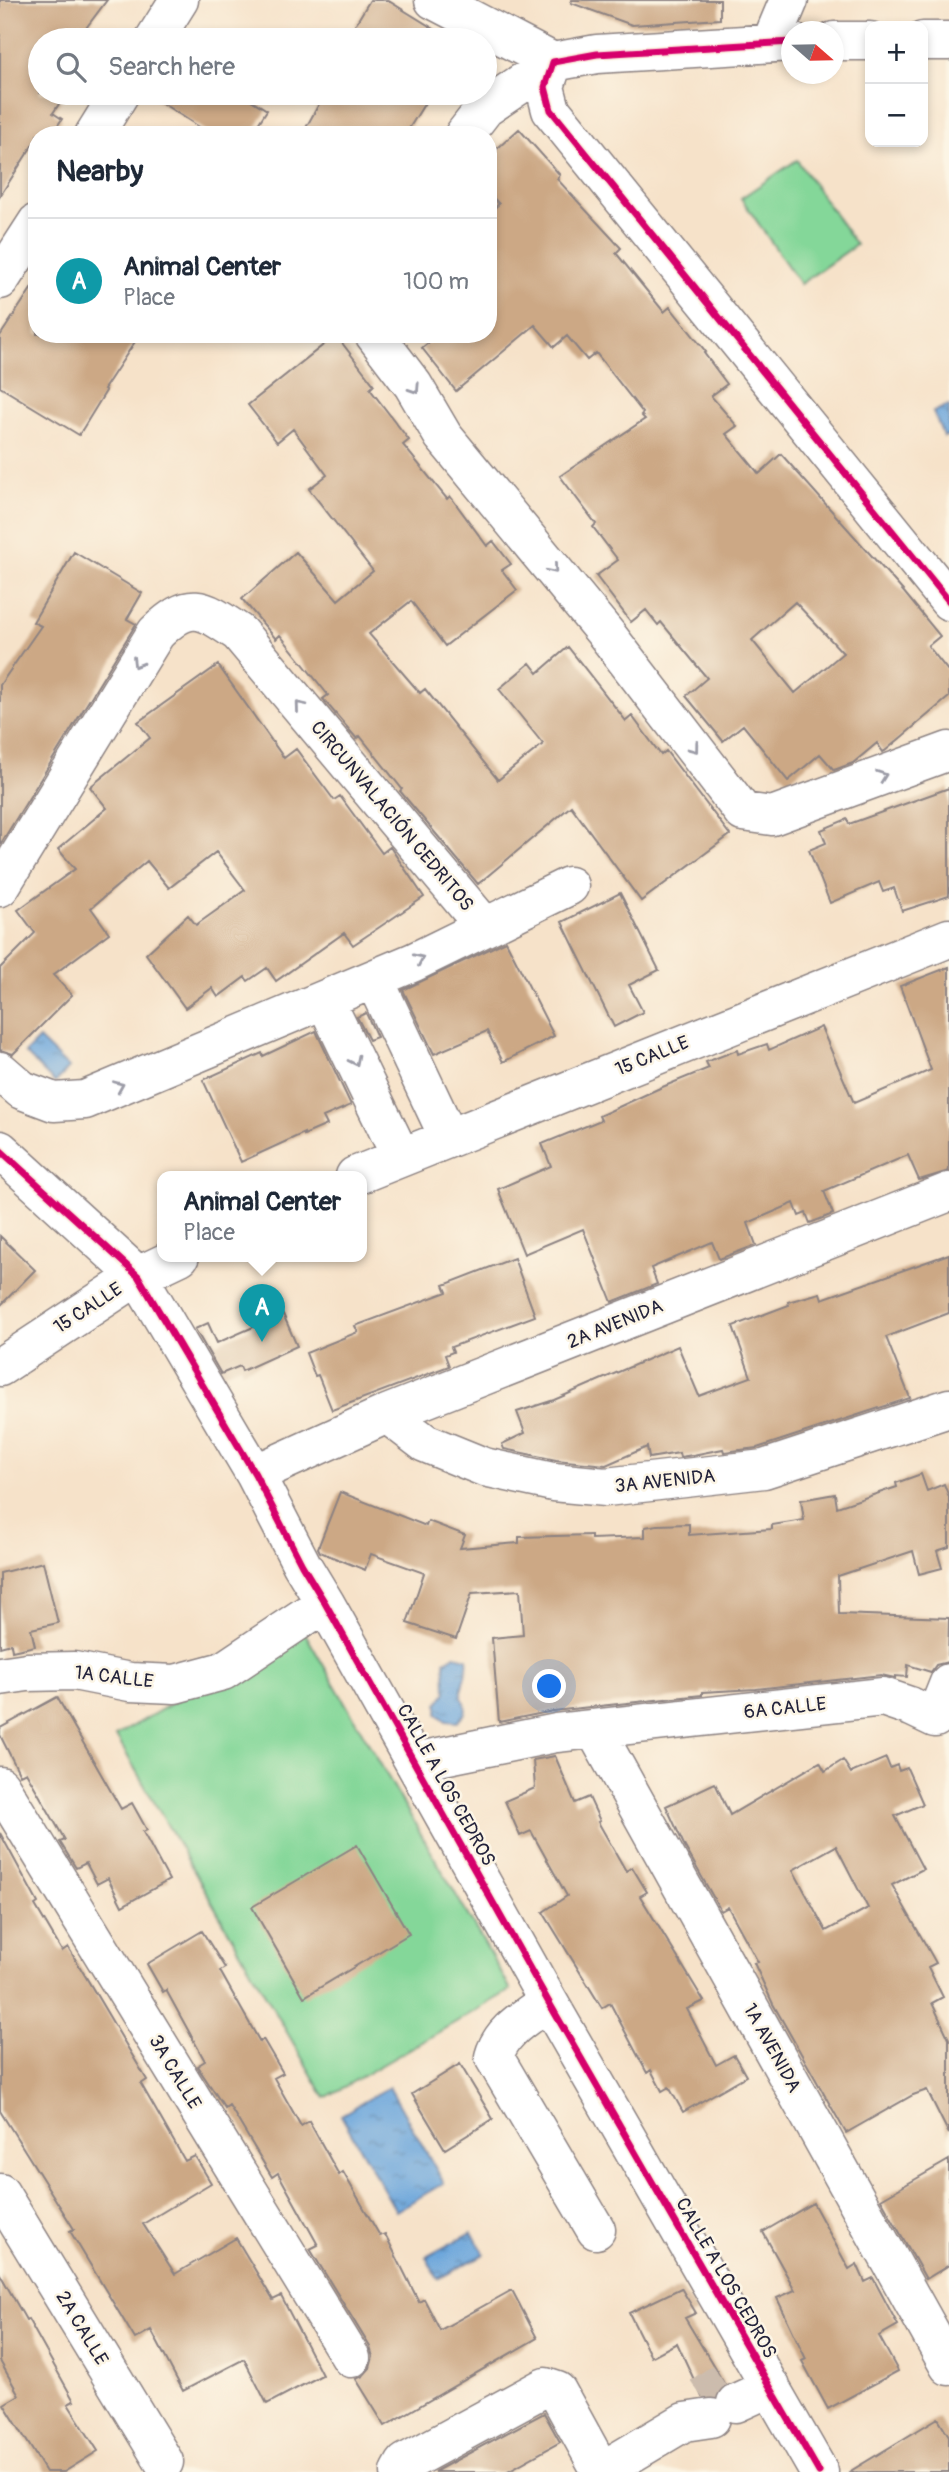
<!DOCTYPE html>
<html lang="en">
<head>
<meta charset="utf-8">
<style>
	:root { --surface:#fff; --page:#f2f2f3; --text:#1f2937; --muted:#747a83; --line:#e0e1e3; --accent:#b45309 }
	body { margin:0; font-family:Pangolin,sans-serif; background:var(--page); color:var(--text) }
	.controls { position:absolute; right:21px; top:21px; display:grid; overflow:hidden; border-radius:14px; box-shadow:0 4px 10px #0003 }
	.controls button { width:63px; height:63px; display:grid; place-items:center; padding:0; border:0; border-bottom:2px solid var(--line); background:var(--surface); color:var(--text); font:35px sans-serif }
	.compass { position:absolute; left:781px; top:21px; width:63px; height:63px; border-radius:50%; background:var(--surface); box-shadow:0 4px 10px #0003; rotate:110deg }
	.you { position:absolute; left:550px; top:1687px; width:24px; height:24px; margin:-18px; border:5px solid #fff; border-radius:50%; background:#1a73e8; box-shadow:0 0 0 10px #1a73e833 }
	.badge { display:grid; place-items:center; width:46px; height:46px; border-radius:50%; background:var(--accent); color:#fff; font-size:23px; font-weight:700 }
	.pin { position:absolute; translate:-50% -58px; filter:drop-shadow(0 2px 4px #0008) }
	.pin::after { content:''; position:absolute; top:37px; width:24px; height:21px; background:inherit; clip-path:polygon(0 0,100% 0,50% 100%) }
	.popup { position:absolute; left:157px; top:1171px; width:210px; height:91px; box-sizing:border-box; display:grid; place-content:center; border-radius:14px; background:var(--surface); filter:drop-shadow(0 2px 5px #0005); font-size:23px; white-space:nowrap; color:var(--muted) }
	.popup b { font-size:26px; color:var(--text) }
	.popup::after { content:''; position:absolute; left:50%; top:100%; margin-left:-14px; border:14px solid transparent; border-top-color:var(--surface) }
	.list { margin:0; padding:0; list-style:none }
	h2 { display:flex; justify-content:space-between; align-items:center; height:91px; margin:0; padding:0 28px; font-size:30px }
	h2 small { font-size:23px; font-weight:400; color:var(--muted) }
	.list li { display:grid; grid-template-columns:46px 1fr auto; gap:21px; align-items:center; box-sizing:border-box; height:126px; padding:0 28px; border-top:2px solid var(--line) }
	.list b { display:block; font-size:26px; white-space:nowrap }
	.list p { margin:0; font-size:23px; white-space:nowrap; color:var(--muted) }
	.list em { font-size:23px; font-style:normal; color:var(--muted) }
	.icon { flex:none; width:38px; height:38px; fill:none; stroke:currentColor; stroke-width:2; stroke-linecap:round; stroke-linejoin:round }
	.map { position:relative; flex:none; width:949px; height:2472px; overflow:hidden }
	.search { position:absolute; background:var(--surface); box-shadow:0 4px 10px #0003; left:28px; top:28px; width:469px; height:77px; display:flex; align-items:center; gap:18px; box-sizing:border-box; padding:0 24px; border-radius:38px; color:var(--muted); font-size:26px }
	.panel { position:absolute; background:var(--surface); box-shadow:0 4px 10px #0003; left:28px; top:126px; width:469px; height:217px; border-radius:28px }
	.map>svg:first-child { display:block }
</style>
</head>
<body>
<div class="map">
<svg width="949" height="2472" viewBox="0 0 949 2472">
	<defs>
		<pattern id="water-ripples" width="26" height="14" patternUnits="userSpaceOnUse" patternTransform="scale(1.75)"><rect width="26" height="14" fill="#6aa5db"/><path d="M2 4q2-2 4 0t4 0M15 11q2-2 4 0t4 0" fill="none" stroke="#5786b3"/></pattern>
	</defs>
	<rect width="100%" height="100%" fill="#fcf5e5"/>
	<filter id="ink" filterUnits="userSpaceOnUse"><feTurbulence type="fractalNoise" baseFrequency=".0143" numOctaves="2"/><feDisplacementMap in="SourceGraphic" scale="14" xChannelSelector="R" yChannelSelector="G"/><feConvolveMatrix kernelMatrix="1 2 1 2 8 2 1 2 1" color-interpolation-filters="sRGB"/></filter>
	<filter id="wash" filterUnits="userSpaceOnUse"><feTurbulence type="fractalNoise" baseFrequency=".00686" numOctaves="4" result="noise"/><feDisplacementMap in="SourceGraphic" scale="28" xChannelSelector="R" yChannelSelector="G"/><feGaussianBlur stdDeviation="1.57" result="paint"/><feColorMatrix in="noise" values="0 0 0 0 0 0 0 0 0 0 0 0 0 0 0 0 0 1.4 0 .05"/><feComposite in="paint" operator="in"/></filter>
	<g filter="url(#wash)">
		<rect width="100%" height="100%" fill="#f6e2c9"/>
		<path fill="#84d799" stroke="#537c6a" stroke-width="2" d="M797,160L856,245L800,284L741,198Z
			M302,1628L511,1990L325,2098L116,1736Z"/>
		<path fill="url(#water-ripples)" stroke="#46648b" stroke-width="2" d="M949,405V435L944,437L933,412Z
			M39,1039L69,1068L55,1083L25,1053Z
			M455,1655L467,1658C470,1672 459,1683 462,1697C463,1703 468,1707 465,1713C464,1715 459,1720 457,1722L446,1721L438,1714V1704L446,1692L445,1661Z
			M389,2087L444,2183L396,2211L341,2115Z
			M472,2232L484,2254L438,2279L426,2257Z"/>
		<g id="blocks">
			<path fill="#cca885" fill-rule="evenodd" d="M0,0H107L77,40H40V93H50L61,101L53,113L62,119L51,135H37V138L0,196Z
				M370,0H387L452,40H354L360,29L355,25Z
				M572,0H720V19L632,25L571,3Z
				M146,93H240L267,110L251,135H212Z
				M325,93H413L426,101L405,135H302Z
				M519,129L560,175L557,179L621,248L616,253L664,312L670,307L706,352L704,353L727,384L711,396L737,426L726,434L759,474L781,454L903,591L940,636L928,646L949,672V697L885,751L883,752L877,743L853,763L834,770L820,754L788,781L743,725L723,741L686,696L707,678L661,622L658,625L646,610L631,622L596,576L618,560L593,527L596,524L560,476L645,419L641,415L643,413L596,353L587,360L567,336L554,347L535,325L456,391L422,348L439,334H488V214L499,204L488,192V157ZM795,602L843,653L795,693L752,640Z
				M37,280V334H140L104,389L106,391L79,435L0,387V336Z
				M336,335L374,385L370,389L409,440L403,445L447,499L450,496L487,546L493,541L511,564L502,570L517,590L445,646L411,601L369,634L420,693L425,689L498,780L543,744L499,689L530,663L538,673L568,647L626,721L632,716L661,755L666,751L730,835L641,901L571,806L478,884L400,791L402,789L360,736L357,739L323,699L328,695L280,635L276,639L242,599L296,552L338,600L373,571L309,489L327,475L293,429L277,442L248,405Z
				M74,552L142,593L127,619L136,624L0,845V685L41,626L33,622Z
				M218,665L284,758L296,749L334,800L340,796L382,853L390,847L424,897L353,945L344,933L276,981L267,968L248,981L245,977L218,997L212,988L185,1008L146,954L188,915L196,925L245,890L216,852L169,888L147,861L91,908L109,933L53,975L72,995L13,1054L0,1050V968L35,933L18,910L75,869L58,849L107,808L90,787L150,738L138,722Z
				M949,788V896L902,911L894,888L883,892L879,882L830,903L809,850L826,843L821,830L847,819L849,824Z
				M620,893L659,970L629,985L643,1012L614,1027L562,922Z
				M506,941L554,1036L503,1062L487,1031L434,1054L403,990Z
				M949,967V1171L919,1180L908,1155L824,1191L833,1214L810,1223L806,1213L799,1216L794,1203L748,1223L756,1245L719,1259L712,1242L651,1268L657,1284L612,1302L583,1229L524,1254L498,1189L551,1166L542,1144L601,1120L599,1116L660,1088L709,1068L706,1062L737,1050L738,1054L767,1044L769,1050L821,1027L854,1103L931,1070L900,986Z
				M366,1013L377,1037L369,1040L357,1017Z
				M316,1031L351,1105L323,1117L327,1125L304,1135V1133L241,1162L203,1080L262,1053L263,1056Z
				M0,1236L35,1270L0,1306Z
				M949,1254V1313L886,1337L910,1398L757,1448L724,1452L723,1449L693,1455L680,1457L679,1453L649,1458L647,1447L606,1465L556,1460L504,1449L502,1444L525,1433L517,1412L554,1400L678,1346L699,1396L751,1377L733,1326L789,1305L788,1302L820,1293L822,1299Z
				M514,1258L535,1316L451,1347L453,1352L445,1355L449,1366L332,1410L318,1375L315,1376L306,1353L358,1332L355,1326L447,1292L444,1285Z
				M283,1314L297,1346L242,1371L240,1366L221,1374L195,1329L208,1323L217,1343Z
				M921,1474L927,1491L944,1484L949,1497V1547L937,1551L942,1568L919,1574L913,1551L838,1576L839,1614L949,1618L948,1662L936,1665L931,1672L908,1665L907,1677L895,1676V1678L881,1675L756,1689L702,1692V1695L553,1711L499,1722L492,1638L523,1635L520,1590L472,1593L456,1639L407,1623L424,1573L371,1554L365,1570L320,1552L318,1548L340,1492L426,1526L428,1521L465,1535L460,1548L519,1543V1537L591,1535V1539L645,1537V1527L657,1525L689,1524V1535L772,1529V1525L804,1520L801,1500L835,1494L837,1507L897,1487L896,1483Z
				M43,1562L58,1623L31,1629L35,1646L12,1651L11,1644L0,1647V1573Z
				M57,1697L121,1809L132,1803L147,1830L143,1832L169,1880L122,1906L108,1878L97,1884L86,1863L76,1868L60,1842L65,1840L26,1772L20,1775L0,1735V1728Z
				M555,1756L575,1803L589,1797L600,1821L598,1822L626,1871L632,1867L647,1892L640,1896L704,2001L687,2009L716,2065L734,2055L746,2076L683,2112L669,2087L662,2091L651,2070L647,2073L610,2003L602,2008L543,1912L567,1896L531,1831L520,1836L505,1801L535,1788L533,1760Z
				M886,1758L890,1768L897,1765L899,1771L907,1768L923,1804L895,1816L923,1869L892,1885L936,1963L928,1967L943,1997L932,2003L949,2039V2134L927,2090L913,2095L846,2133L773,2004L754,1963L758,1962L728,1907L721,1911L685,1847L666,1806L715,1783L730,1815L820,1762L825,1771L843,1760L851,1773ZM836,1846L868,1908L826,1931L793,1870Z
				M0,1833L38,1903L35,1905L62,1951L68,1947L147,2080L141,2084L185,2161L195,2156L211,2183L143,2224L175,2274L236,2238L273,2300L281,2296L322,2375L267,2404L244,2359L183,2391L151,2330L135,2339L70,2231L74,2229L0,2111Z
				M357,1845L409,1934L304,1997L252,1907Z
				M202,1931L225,1968L220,1971L260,2042L263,2039L283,2073L274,2078L301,2126L309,2121L339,2175L343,2172L380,2236L385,2234L419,2302L424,2299L440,2330L512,2290L537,2338L385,2426L356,2379L363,2376L370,2368L373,2357L370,2347L310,2249L318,2245L278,2173L272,2177L229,2105L225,2108L197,2066L205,2061L166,1990L163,1992L147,1964Z
				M460,2064L493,2119L445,2149L412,2094Z
				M949,2160V2265L926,2279L881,2199Z
				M813,2203L849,2269L857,2264L865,2282L873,2278L898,2325L879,2336L898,2371L828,2409L802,2361L806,2359L777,2298L795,2290L763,2232Z
				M0,2274L26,2320L28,2319L74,2401L68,2404L98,2451L64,2472H46L4,2404L19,2395L0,2361Z
				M681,2288L696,2313L685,2318L725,2385L719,2390L716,2397H702L677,2343L651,2357L629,2313Z
				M544,2413L560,2442L506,2472H434Z
				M938,2418L949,2436V2472H849Z"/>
		</g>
	</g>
	<g filter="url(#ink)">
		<use href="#blocks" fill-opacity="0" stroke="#8c8282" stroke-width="2"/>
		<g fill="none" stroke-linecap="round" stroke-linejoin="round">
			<path stroke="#ccbcad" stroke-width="38" stroke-dasharray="38 19" stroke-linecap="butt" d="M701,2396L723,2381"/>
			<g stroke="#8c8282" stroke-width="41">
				<path id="minor" d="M434,0L553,62L485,108L464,135
					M154,40L179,0
					M834,41H870
					M923,41H949
					M792,42L597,54L553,62L545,87L551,110L949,601
					M771,43L789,0
					M94,135L120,93
					M0,280L37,223
					M374,334L413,385L443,436L607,635L743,812L772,816L949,751
					M0,887L156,633C191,599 202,608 239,633L485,927
					M374,979L449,1138
					M325,1000L401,1157
					M0,1071L22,1090L54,1102L85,1100L414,962L569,886
					M0,1150L138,1276L255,1474L302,1565L325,1603L548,2001L819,2472
					M355,1176L949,938
					M0,1367L138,1276L180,1256
					M387,1414L425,1443L484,1467L553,1482L606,1487L764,1469L949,1408
					M255,1474L387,1414L949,1192
					M0,1676L27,1672L74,1671L130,1682L175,1684L223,1671L325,1603
					M935,1718L949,1683
					M595,1730L949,2366
					M414,1762L556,1733L883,1697L912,1707L935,1718
					M0,1786L351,2358
					M548,2001C527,2017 501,2030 494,2057L596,2230
					M0,2193L164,2462
					M736,2403L771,2387
					M400,2472L405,2463L545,2387L557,2391L601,2471
					M600,2472L684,2422L711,2418"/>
			</g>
			<use href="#minor" stroke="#fff" stroke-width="38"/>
			<g stroke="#fcf5e5" stroke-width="11">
				<path id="cycleway" d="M792,42L597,54L553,62L545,87L551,110L949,601
					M0,1150L138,1276L255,1474L302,1565L325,1603L548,2001L819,2472"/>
			</g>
			<use href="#cycleway" stroke="#d6006c" stroke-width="7"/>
		</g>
		<defs><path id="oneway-chevron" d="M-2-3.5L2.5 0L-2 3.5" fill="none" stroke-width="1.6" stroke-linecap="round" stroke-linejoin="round" transform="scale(1.75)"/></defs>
		<g stroke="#9c9ca7">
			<use href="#oneway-chevron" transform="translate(415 389) rotate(57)"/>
			<use href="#oneway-chevron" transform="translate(553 569) rotate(50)"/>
			<use href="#oneway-chevron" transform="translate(137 663) rotate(121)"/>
			<use href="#oneway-chevron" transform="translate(300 706) rotate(-130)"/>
			<use href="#oneway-chevron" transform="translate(694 748) rotate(53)"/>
			<use href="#oneway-chevron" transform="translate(882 776) rotate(-20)"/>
			<use href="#oneway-chevron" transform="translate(419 959) rotate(-25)"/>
			<use href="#oneway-chevron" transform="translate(355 1061) rotate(64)"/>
			<use href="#oneway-chevron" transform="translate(119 1086) rotate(-23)"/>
		</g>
	</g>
	<g text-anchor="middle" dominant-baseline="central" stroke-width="5" stroke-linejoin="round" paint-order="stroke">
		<g font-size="19" fill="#22223b" stroke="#fcf5e5">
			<text transform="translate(392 816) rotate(50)">CIRCUNVALACIÓN CEDRITOS</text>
			<text transform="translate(652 1056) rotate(-22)">15 CALLE</text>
			<text transform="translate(88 1308) rotate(-33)">15 CALLE</text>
			<text transform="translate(615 1324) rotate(-22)">2A AVENIDA</text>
			<text transform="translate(665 1481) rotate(-6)">3A AVENIDA</text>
			<text transform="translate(114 1677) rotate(7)">1A CALLE</text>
			<text transform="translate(785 1708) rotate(-6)">6A CALLE</text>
			<text transform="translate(446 1785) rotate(61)">CALLE A LOS CEDROS</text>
			<text transform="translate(772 2048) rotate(61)">1A AVENIDA</text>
			<text transform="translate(175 2072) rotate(59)">3A CALLE</text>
			<text transform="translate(726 2278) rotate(60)">CALLE A LOS CEDROS</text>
			<text transform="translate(82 2328) rotate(59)">2A CALLE</text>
		</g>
	</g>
</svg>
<div class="controls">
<button>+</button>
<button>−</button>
</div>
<svg class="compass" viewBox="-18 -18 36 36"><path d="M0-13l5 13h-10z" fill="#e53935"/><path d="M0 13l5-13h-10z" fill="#747a83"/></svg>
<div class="you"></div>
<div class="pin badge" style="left:262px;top:1342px;background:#0f9aa8">A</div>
<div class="popup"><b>Animal Center</b>Place</div>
<div class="search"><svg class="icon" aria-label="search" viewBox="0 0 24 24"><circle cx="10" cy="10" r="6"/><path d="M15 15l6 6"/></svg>Search here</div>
<section class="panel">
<h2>Nearby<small></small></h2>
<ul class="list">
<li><span class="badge" style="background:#0f9aa8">A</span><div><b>Animal Center</b><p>Place</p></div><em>100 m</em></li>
</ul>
</section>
</div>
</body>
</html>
